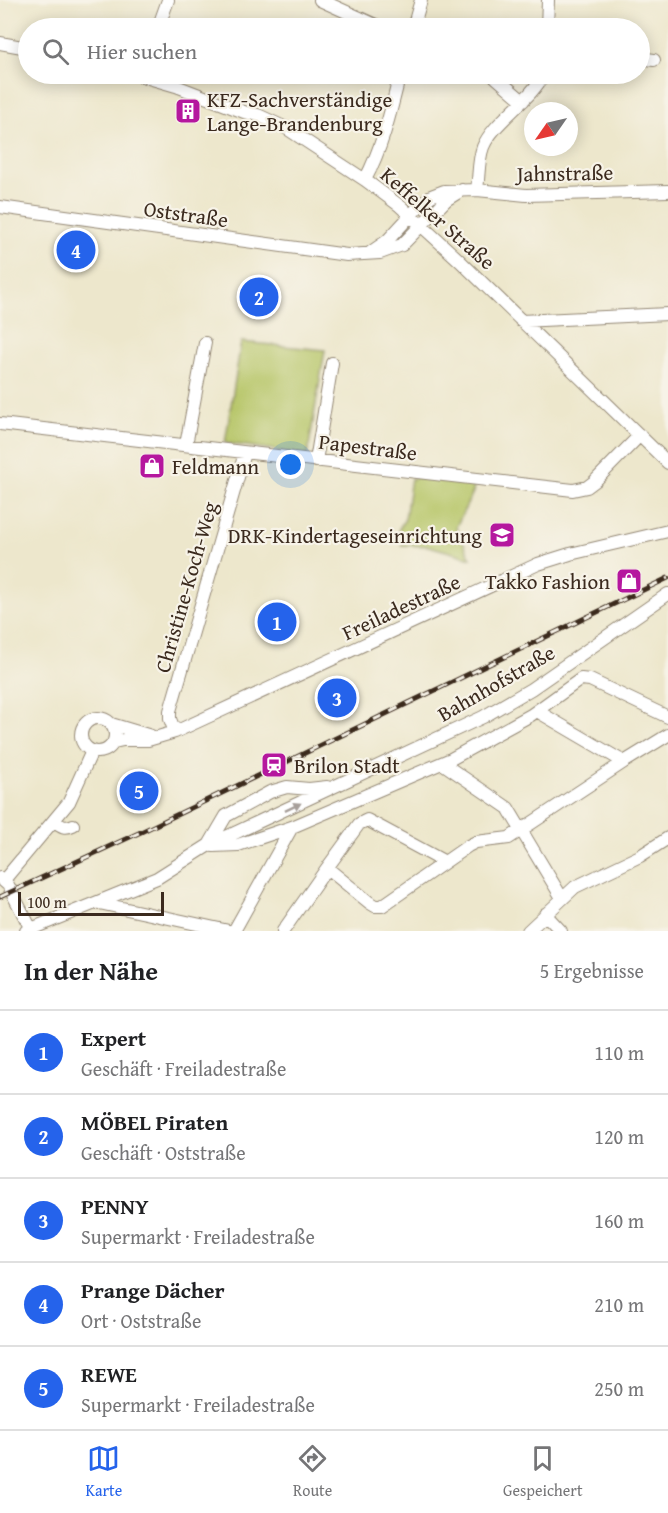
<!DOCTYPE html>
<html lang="de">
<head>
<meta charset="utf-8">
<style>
	:root { --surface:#fff; --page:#f6f6f6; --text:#202124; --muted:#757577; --line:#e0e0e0; --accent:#2563eb }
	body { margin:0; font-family:"Gentium Book Plus",serif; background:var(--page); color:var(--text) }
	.compass { position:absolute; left:524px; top:102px; width:54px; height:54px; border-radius:50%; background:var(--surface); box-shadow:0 3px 15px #0003; rotate:236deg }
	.scale { position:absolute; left:18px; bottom:15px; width:146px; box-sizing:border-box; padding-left:6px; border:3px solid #3b2a1e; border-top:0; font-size:16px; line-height:21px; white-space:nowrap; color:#3b2a1e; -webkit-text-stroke:4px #f7f3e8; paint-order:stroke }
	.you { position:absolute; left:291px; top:465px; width:21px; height:21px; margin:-15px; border:4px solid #fff; border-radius:50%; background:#1a73e8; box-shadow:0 0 0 9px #1a73e833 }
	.badge { display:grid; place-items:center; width:39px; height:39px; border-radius:50%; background:var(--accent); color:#fff; font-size:20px; font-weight:700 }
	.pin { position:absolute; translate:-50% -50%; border:3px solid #fff; box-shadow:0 2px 6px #0006 }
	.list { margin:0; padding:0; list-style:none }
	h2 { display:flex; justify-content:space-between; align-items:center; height:78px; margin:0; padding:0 24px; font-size:26px }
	h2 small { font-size:20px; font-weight:400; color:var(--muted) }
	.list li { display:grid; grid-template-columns:39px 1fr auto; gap:18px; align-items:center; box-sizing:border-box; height:84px; padding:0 24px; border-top:2px solid var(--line) }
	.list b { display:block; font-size:22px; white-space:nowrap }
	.list p { margin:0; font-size:20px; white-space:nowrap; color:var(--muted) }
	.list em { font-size:20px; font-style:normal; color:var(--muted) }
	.icon { flex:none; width:33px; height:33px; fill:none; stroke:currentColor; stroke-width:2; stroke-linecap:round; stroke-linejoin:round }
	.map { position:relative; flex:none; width:668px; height:931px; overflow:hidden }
	.search { position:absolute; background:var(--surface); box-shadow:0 3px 15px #0003; left:18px; right:18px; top:18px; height:66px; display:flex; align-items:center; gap:15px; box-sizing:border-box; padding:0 21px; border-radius:33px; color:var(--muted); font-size:22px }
	.sheet { height:498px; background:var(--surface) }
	nav { display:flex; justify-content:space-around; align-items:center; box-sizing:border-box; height:84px; border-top:2px solid var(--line); background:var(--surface); font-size:16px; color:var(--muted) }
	nav a { display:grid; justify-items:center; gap:3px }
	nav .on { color:var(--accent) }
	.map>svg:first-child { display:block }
</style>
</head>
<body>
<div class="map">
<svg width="668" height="931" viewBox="0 0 668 931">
	<rect width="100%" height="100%" fill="#f7f3e8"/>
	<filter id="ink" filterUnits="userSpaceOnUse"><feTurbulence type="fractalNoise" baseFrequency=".0167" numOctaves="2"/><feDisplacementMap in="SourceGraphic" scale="12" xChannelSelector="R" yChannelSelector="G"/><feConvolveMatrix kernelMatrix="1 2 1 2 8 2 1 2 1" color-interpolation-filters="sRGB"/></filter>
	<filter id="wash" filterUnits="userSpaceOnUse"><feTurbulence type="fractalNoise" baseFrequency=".008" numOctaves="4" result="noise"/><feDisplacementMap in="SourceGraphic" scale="24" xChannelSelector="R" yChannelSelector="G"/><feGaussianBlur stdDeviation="1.35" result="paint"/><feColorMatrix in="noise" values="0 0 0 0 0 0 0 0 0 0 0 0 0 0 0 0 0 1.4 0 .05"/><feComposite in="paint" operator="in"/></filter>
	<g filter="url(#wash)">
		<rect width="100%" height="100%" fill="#ede7cc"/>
		<path fill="#b7c669" stroke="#797844" stroke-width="1.5" d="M241,342L325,350L307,457L269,449L225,443Z
			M415,477L474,485L473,492L456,527L471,558L429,546L402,545L399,529L405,519L411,478L414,479Z"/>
	</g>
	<g filter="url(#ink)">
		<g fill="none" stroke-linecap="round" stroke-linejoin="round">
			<g stroke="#948875" stroke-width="14">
				<path id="minor" d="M320,0L382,28
					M158,28L168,0
					M413,28L421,0
					M547,28L548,0
					M0,43L28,48
					M640,58L654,60
					M135,74L176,86L244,112L258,115L286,128L365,180L400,206L459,260L668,463
					M492,74L523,101
					M365,180C383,146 391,110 400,74
					M477,190C479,176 478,160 483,147C493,122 530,101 544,74
					M0,207L347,255L380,253L402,245L446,200L462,190
					M371,252L387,241L422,203L431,196L444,191L477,190L526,195L668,191
					M521,321L668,314
					M0,424L573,490L587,487L595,481L640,435
					M186,445L205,343
					M316,461L332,363
					M537,711L624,762L668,735
					M81 735a17 17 0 1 1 34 0a17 17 0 1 1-34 0Z
					M111,724L151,736
					M175,732L170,719V711L245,453
					M114,742L123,740H148L175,732L538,564L570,554L668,531
					M442,763L508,808L562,898
					M54,821C61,826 65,829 73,825
					M209,845L226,816L270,792L287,787L309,789L327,787
					M213,846L238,845L292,827L451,759L531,715L581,679L590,680L668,717
					M327,868L359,824L367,820L445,862
					M0,878L8,885L32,931
					M4,880L69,802L92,751
					M99,903L229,931
					M545,914L561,931
					M26,931L157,878L209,845L483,717L531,689L668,594
					M234,931L292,827
					M283,931L327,868L370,903L375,906H382L468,846L476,842L509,838L624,762
					M528,931L575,887L640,856L668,838"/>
			</g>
			<use href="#minor" stroke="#fff" stroke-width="12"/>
			<g stroke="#3b2a1e" stroke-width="5">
				<path id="rail" d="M0,897L143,831L668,578"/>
			</g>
			<use href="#rail" stroke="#f7f3e8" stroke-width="3" stroke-dasharray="9" stroke-linecap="butt"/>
		</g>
		<defs><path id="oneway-solid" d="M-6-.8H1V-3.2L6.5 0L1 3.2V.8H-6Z" transform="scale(1.5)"/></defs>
		<use fill="#a79f9a" href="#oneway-solid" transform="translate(293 807) rotate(-26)"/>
	</g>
	<defs>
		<g id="building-square" transform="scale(1.35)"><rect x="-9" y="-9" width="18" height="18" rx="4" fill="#b5179e" stroke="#f7f3e8"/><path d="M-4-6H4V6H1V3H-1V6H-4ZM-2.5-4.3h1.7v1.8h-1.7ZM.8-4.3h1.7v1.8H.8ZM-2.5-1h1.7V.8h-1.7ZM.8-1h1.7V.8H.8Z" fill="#fff"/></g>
		<g id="shop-square" transform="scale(1.35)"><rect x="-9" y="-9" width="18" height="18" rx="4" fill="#b5179e" stroke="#f7f3e8"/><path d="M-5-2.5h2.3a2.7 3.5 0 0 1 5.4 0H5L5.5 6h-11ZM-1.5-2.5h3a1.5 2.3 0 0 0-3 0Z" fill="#fff"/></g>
		<g id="school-square" transform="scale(1.35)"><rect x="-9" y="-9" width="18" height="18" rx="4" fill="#b5179e" stroke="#f7f3e8"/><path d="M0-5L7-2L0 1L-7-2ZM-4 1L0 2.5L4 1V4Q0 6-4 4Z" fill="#fff"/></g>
		<g id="station-square" transform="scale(1.35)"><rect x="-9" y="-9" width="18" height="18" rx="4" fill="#b5179e" stroke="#f7f3e8"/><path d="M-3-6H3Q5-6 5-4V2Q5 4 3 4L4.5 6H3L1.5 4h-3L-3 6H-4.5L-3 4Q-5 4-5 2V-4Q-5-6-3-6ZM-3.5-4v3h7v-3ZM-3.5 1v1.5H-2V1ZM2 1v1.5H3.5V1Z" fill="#fff"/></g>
	</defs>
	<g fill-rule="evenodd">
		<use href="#building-square" x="188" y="111"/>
		<use href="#shop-square" x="152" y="466"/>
		<use href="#school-square" x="502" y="535"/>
		<use href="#shop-square" x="629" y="581"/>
		<use href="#station-square" x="274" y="765"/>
	</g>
	<g text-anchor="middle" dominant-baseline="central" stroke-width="4.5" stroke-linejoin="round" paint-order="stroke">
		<g font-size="21" fill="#3b2a1e" stroke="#f7f3e8" text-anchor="start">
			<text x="207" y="99">KFZ-Sachverständige<tspan x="207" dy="24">Lange-Brandenburg</tspan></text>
			<text x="172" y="466">Feldmann</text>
			<text x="482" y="535" text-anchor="end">DRK-Kindertageseinrichtung</text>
			<text x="610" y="581" text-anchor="end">Takko Fashion</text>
			<text x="294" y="765">Brilon Stadt</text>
		</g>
		<g font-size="21" fill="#3b2a1e" stroke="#f7f3e8">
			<text transform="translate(565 173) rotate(-1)">Jahnstraße</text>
			<text transform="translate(186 214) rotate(8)">Oststraße</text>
			<text transform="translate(438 218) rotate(41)">Keffelker Straße</text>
			<text transform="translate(368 447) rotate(7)">Papestraße</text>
			<text transform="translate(186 587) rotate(-74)">Christine-Koch-Weg</text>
			<text transform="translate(401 607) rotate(-25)">Freiladestraße</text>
			<text transform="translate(496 683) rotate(-30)">Bahnhofstraße</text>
		</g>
	</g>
</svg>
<svg class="compass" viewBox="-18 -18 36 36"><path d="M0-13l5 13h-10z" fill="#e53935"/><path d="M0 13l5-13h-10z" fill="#757577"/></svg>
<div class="scale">100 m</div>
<div class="you"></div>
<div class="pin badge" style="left:277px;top:622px">1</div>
<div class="pin badge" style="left:259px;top:297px">2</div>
<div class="pin badge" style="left:337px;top:698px">3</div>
<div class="pin badge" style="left:76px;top:250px">4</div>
<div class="pin badge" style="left:139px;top:791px">5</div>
<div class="search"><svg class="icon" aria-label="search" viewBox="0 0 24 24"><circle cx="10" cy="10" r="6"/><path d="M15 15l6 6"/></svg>Hier suchen</div>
</div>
<section class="sheet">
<h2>In der Nähe<small>5 Ergebnisse</small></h2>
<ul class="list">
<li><span class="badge">1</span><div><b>Expert</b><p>Geschäft · Freiladestraße</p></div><em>110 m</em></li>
<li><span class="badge">2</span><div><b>MÖBEL Piraten</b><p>Geschäft · Oststraße</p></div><em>120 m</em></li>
<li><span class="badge">3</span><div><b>PENNY</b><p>Supermarkt · Freiladestraße</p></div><em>160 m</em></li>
<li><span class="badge">4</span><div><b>Prange Dächer</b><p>Ort · Oststraße</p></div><em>210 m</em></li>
<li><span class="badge">5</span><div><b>REWE</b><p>Supermarkt · Freiladestraße</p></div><em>250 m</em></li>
</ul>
</section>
<nav>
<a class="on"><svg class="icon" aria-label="map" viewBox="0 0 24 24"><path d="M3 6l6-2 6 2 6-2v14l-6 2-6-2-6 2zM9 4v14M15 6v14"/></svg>Karte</a>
<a><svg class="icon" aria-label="directions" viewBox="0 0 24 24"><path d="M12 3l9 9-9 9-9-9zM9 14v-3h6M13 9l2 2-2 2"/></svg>Route</a>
<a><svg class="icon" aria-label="saved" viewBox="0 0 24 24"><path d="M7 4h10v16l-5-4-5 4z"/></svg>Gespeichert</a>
</nav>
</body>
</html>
